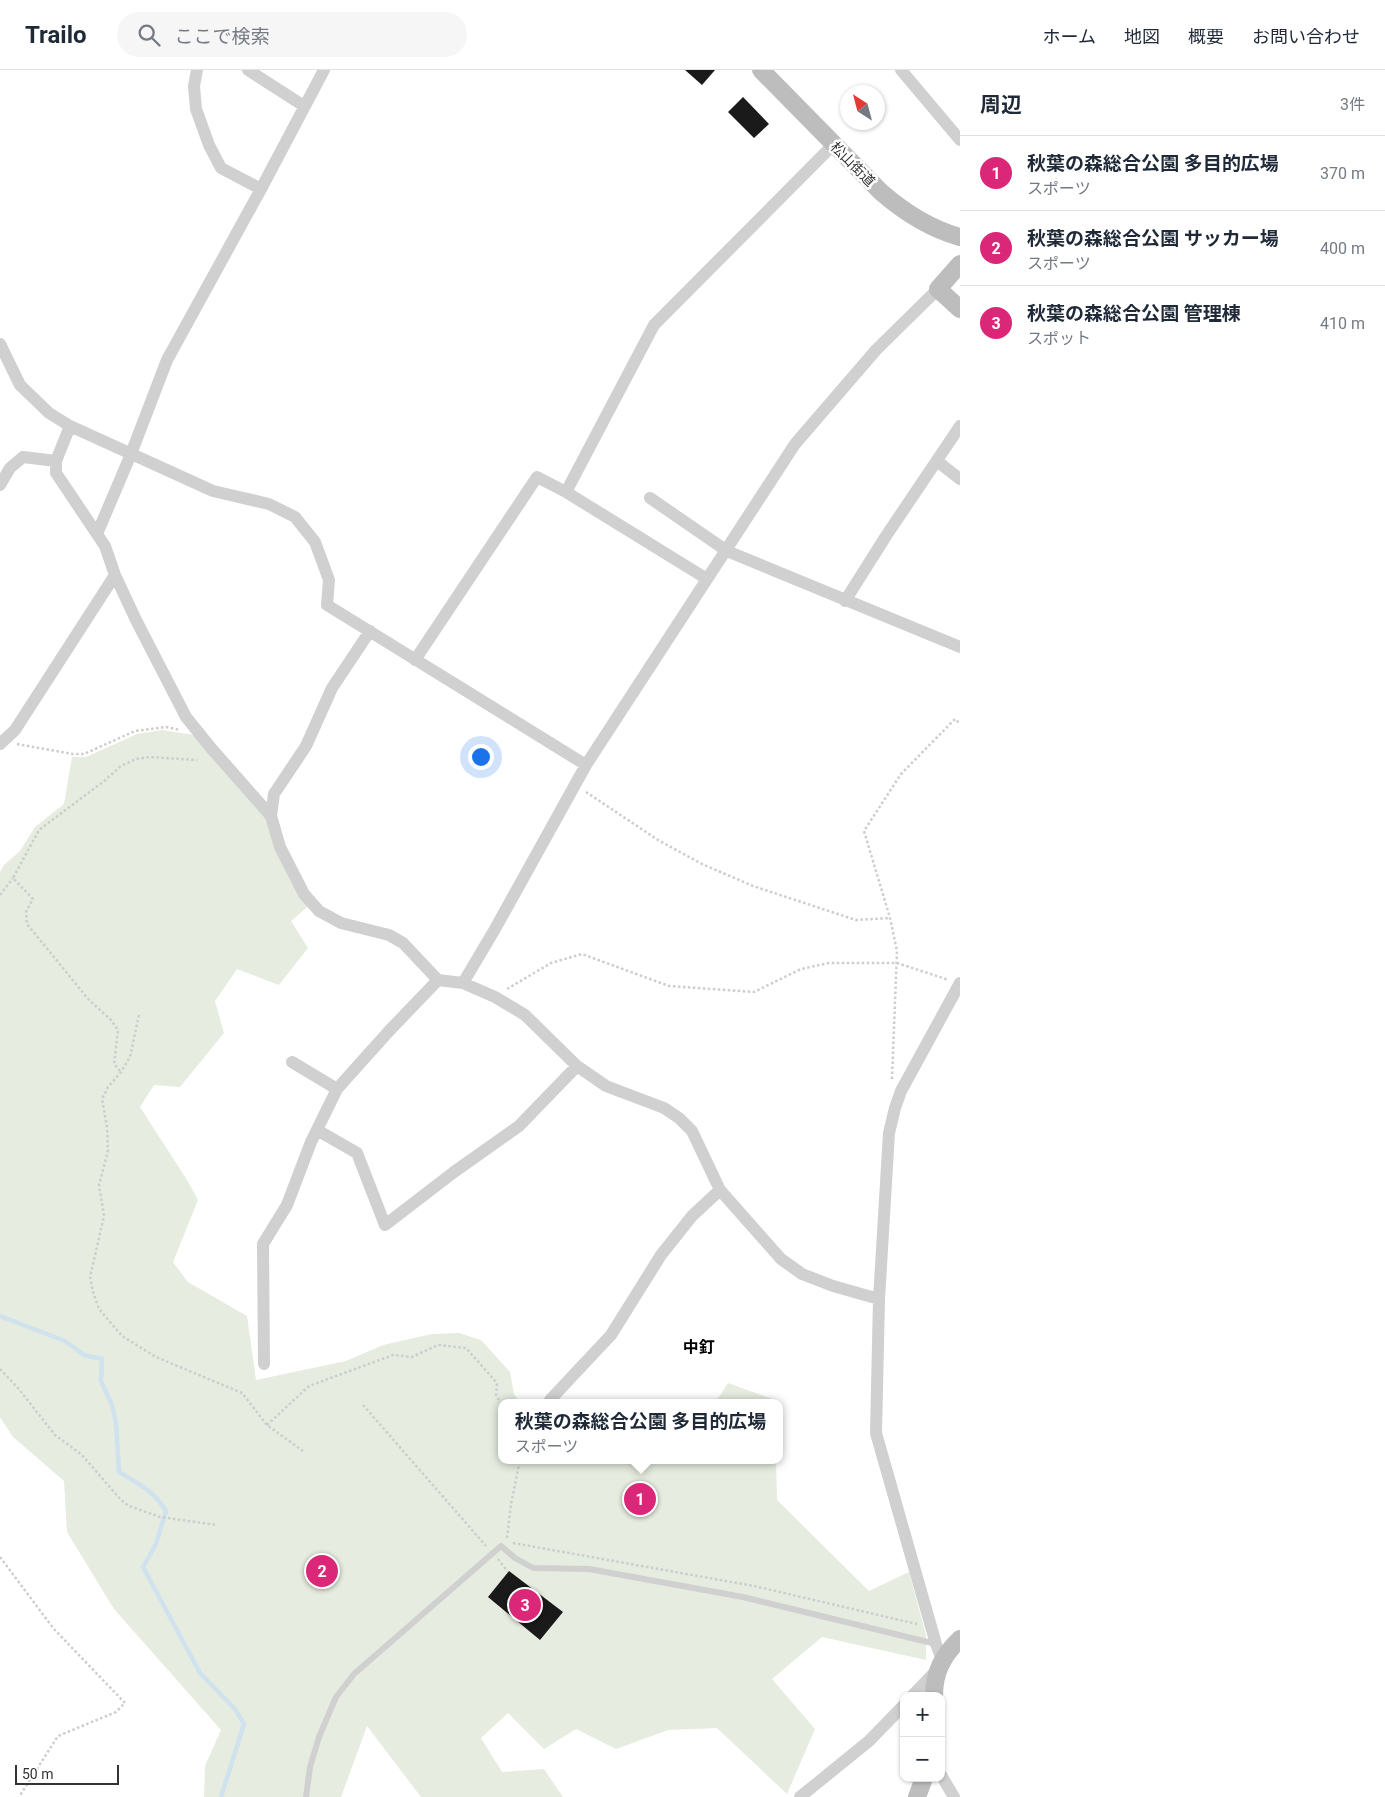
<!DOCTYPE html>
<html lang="ja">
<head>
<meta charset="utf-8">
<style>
	:root { --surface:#fff; --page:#f6f6f7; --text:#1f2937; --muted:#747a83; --line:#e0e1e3; --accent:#db2777 }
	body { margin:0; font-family:Roboto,"Noto Sans JP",sans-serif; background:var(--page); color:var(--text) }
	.controls { position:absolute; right:15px; bottom:15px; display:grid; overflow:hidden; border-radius:10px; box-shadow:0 1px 4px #0004 }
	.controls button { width:45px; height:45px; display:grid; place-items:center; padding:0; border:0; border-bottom:1px solid var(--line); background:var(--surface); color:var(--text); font:25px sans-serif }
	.compass { position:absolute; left:840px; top:15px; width:45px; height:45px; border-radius:50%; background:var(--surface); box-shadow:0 1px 4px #0004; rotate:324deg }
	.scale { position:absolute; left:15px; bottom:12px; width:104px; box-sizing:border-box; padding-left:5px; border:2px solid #333; border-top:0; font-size:14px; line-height:18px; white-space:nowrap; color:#333; -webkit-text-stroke:4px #fff; paint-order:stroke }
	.you { position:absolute; left:480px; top:686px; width:18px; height:18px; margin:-12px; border:4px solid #fff; border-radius:50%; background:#1a73e8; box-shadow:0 0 0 8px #1a73e833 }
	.badge { display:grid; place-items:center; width:32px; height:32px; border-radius:50%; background:var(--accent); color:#fff; font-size:16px; font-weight:700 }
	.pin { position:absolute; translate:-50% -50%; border:2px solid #fff; box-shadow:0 1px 5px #0006 }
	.popup { position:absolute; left:498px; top:1329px; width:285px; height:65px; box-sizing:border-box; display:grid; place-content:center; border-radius:10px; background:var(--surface); filter:drop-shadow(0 1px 4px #0005); font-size:16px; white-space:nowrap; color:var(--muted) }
	.popup b { font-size:19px; color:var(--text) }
	.popup::after { content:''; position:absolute; left:50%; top:100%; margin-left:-10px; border:10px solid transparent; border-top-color:var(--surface) }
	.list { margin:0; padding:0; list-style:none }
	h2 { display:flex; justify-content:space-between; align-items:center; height:65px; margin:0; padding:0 20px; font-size:21px }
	h2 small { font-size:16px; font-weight:400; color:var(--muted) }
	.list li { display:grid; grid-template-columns:32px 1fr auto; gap:15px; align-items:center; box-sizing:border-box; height:75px; padding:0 20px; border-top:1px solid var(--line) }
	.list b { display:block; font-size:19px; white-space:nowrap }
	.list p { margin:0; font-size:16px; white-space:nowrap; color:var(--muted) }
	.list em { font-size:16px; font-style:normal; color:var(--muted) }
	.icon { flex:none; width:28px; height:28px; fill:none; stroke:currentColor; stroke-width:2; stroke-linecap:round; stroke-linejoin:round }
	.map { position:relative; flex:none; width:960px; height:1727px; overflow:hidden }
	header { display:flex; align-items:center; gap:30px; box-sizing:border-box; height:70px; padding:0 25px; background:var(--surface); border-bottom:1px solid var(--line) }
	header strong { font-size:24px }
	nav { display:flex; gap:28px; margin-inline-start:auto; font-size:18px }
	.search { width:350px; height:45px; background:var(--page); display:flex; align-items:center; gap:12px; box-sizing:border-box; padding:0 18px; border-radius:28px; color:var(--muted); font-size:19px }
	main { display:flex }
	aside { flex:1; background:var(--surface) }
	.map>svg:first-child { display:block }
</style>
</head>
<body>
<header>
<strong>Trailo</strong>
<div class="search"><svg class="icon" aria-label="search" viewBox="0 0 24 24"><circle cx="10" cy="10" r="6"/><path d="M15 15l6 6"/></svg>ここで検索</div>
<nav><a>ホーム</a><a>地図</a><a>概要</a><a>お問い合わせ</a></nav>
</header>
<main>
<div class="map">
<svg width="960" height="1727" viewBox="0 0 960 1727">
	<rect width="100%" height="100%" fill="#fff"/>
	<path fill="#e6ecdf" d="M162,660L200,666L263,737L312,833L291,851L308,878L279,915L237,899L215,931L224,963L180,1017L154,1015L140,1037L187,1110L198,1130L173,1192L188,1212L247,1246L256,1310L346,1291L383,1275L432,1264L459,1263L481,1270L510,1302L514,1324L520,1333H501V1390H776L777,1430L869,1521L909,1502L926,1565V1590L822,1567L772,1609L815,1659L787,1724L717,1658L668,1660L616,1679L576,1659L544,1679L508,1643L481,1668L502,1702L544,1699L563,1727H421L367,1656L341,1727H204L205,1696L221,1660L114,1539L67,1462L64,1411L13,1367L0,1347V802L4,795L20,781L35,757L64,734L72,687H86L137,664Z
		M728,1313L775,1330V1333H715Z"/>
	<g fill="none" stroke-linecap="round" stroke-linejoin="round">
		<path stroke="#cfe2ee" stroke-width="4.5" d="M0,1246L65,1271L84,1285L102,1289L101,1311L112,1335L116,1353L119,1402C139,1414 153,1420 166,1441L156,1474L143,1497L200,1603L235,1639L244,1654L221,1727"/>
	</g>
	<path fill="#1a1a1a" d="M685,0H715L702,15Z
		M743,27L769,54L754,68L728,42Z
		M509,1501L563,1542L540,1570L488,1527Z"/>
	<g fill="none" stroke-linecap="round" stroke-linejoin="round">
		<path stroke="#cdcdcd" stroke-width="2.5" stroke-dasharray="2.5 2.5" stroke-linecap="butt" d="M17,674L73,684H84L135,661L166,657L180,660
			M586,722L658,770L702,794L753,816L856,850L890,848
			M0,825L13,808
			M507,919L551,893L582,884L669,916L754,922L801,899L829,893H897L949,910
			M139,945L130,987L121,1002L108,1017L102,1029L107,1057L108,1081L99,1115L104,1146L90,1207L93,1222L99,1239L122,1266L156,1287L242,1323L267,1355L303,1381
			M120,1001L114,994L118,960L111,950L89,930L27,854L26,842L33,829L13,808L39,760L103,712L121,696L136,689L149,687L197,690
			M892,1009L897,881L890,848L864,761L901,704L955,649L960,654
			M0,1299L18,1318L55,1365L82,1385L121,1430L129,1436L160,1447L217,1455
			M363,1335L486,1476
			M267,1355L309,1316L393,1285L412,1287L438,1275L466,1278L497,1313L496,1326L501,1333
			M507,1468L511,1434L520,1390
			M513,1473L754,1516L917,1554
			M0,1487L53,1558L125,1633L116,1642L58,1666L19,1727
			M498,1489L508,1502"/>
		<path stroke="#d0d0d0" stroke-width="6" d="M306,1727L310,1697L319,1667L336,1627L354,1604L501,1476L515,1488L533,1498L589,1499L743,1527L936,1574"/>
		<path stroke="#d0d0d0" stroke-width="12" d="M197,0L194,16L196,39L209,75L221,98L261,119
			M248,0L304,36
			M901,0L960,70
			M0,274L20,315L49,343L70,356L213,421L269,434L295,447L315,472L329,510L327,535L586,695
			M70,356L56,391V403L105,476L115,505L136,550L186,647L211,678L271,746L280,777L304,824L319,841L341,853L389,865L403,873L438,910L463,913L495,927L525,945L577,996L606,1016L664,1038L679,1048L692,1061L720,1120L781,1189L802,1204L833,1216L879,1229
			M937,391L960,409
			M0,415L10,398L23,387L56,391
			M566,422L654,255L834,74
			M650,428L727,481L960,577
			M97,464L131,384L167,290L261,119L324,0
			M845,531L886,466L960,356
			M415,590L537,407L566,422L707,509
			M0,674L15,660L115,505
			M271,746L274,724L306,676L332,618L370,561
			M463,913L495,859L586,695L795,374L876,280L938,219
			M292,992L337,1019
			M317,1060L357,1083L385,1155L454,1102L519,1056L577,996
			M264,1294L263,1174L287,1135L311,1072L337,1019L389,961L438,910
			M550,1330L611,1265L661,1185L692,1146L720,1120
			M942,1590L936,1574L876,1363L879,1229L889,1063L895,1038L901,1021L960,913
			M912,1626L938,1599
			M941,1705L954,1727
			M800,1727L869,1671L904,1635"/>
		<path stroke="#bdbdbd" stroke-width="18" d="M761,0L881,122C904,142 931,159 960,167
			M960,194L938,219L960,239
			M934,1626C934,1602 943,1585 960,1569
			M917,1727L924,1708"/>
	</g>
	<g text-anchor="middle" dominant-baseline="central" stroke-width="5" stroke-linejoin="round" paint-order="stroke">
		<g font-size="14" fill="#333" stroke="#fff">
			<text transform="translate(853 94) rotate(45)">松山街道</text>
		</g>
		<g font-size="16" font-weight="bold" fill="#000" stroke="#fff">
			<text x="699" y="1277">中釘</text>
		</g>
	</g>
</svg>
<div class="controls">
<button>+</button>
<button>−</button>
</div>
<svg class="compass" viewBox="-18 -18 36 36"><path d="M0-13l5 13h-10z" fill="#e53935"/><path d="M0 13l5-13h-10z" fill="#747a83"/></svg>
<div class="scale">50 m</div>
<div class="you"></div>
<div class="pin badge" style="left:640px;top:1429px">1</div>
<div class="popup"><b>秋葉の森総合公園 多目的広場</b>スポーツ</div>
<div class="pin badge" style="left:322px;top:1501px">2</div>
<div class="pin badge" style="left:525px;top:1535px">3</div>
</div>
<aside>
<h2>周辺<small>3件</small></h2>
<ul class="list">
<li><span class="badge">1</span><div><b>秋葉の森総合公園 多目的広場</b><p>スポーツ</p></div><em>370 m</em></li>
<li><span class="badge">2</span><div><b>秋葉の森総合公園 サッカー場</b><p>スポーツ</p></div><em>400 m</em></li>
<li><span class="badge">3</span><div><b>秋葉の森総合公園 管理棟</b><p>スポット</p></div><em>410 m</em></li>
</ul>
</aside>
</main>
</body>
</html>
